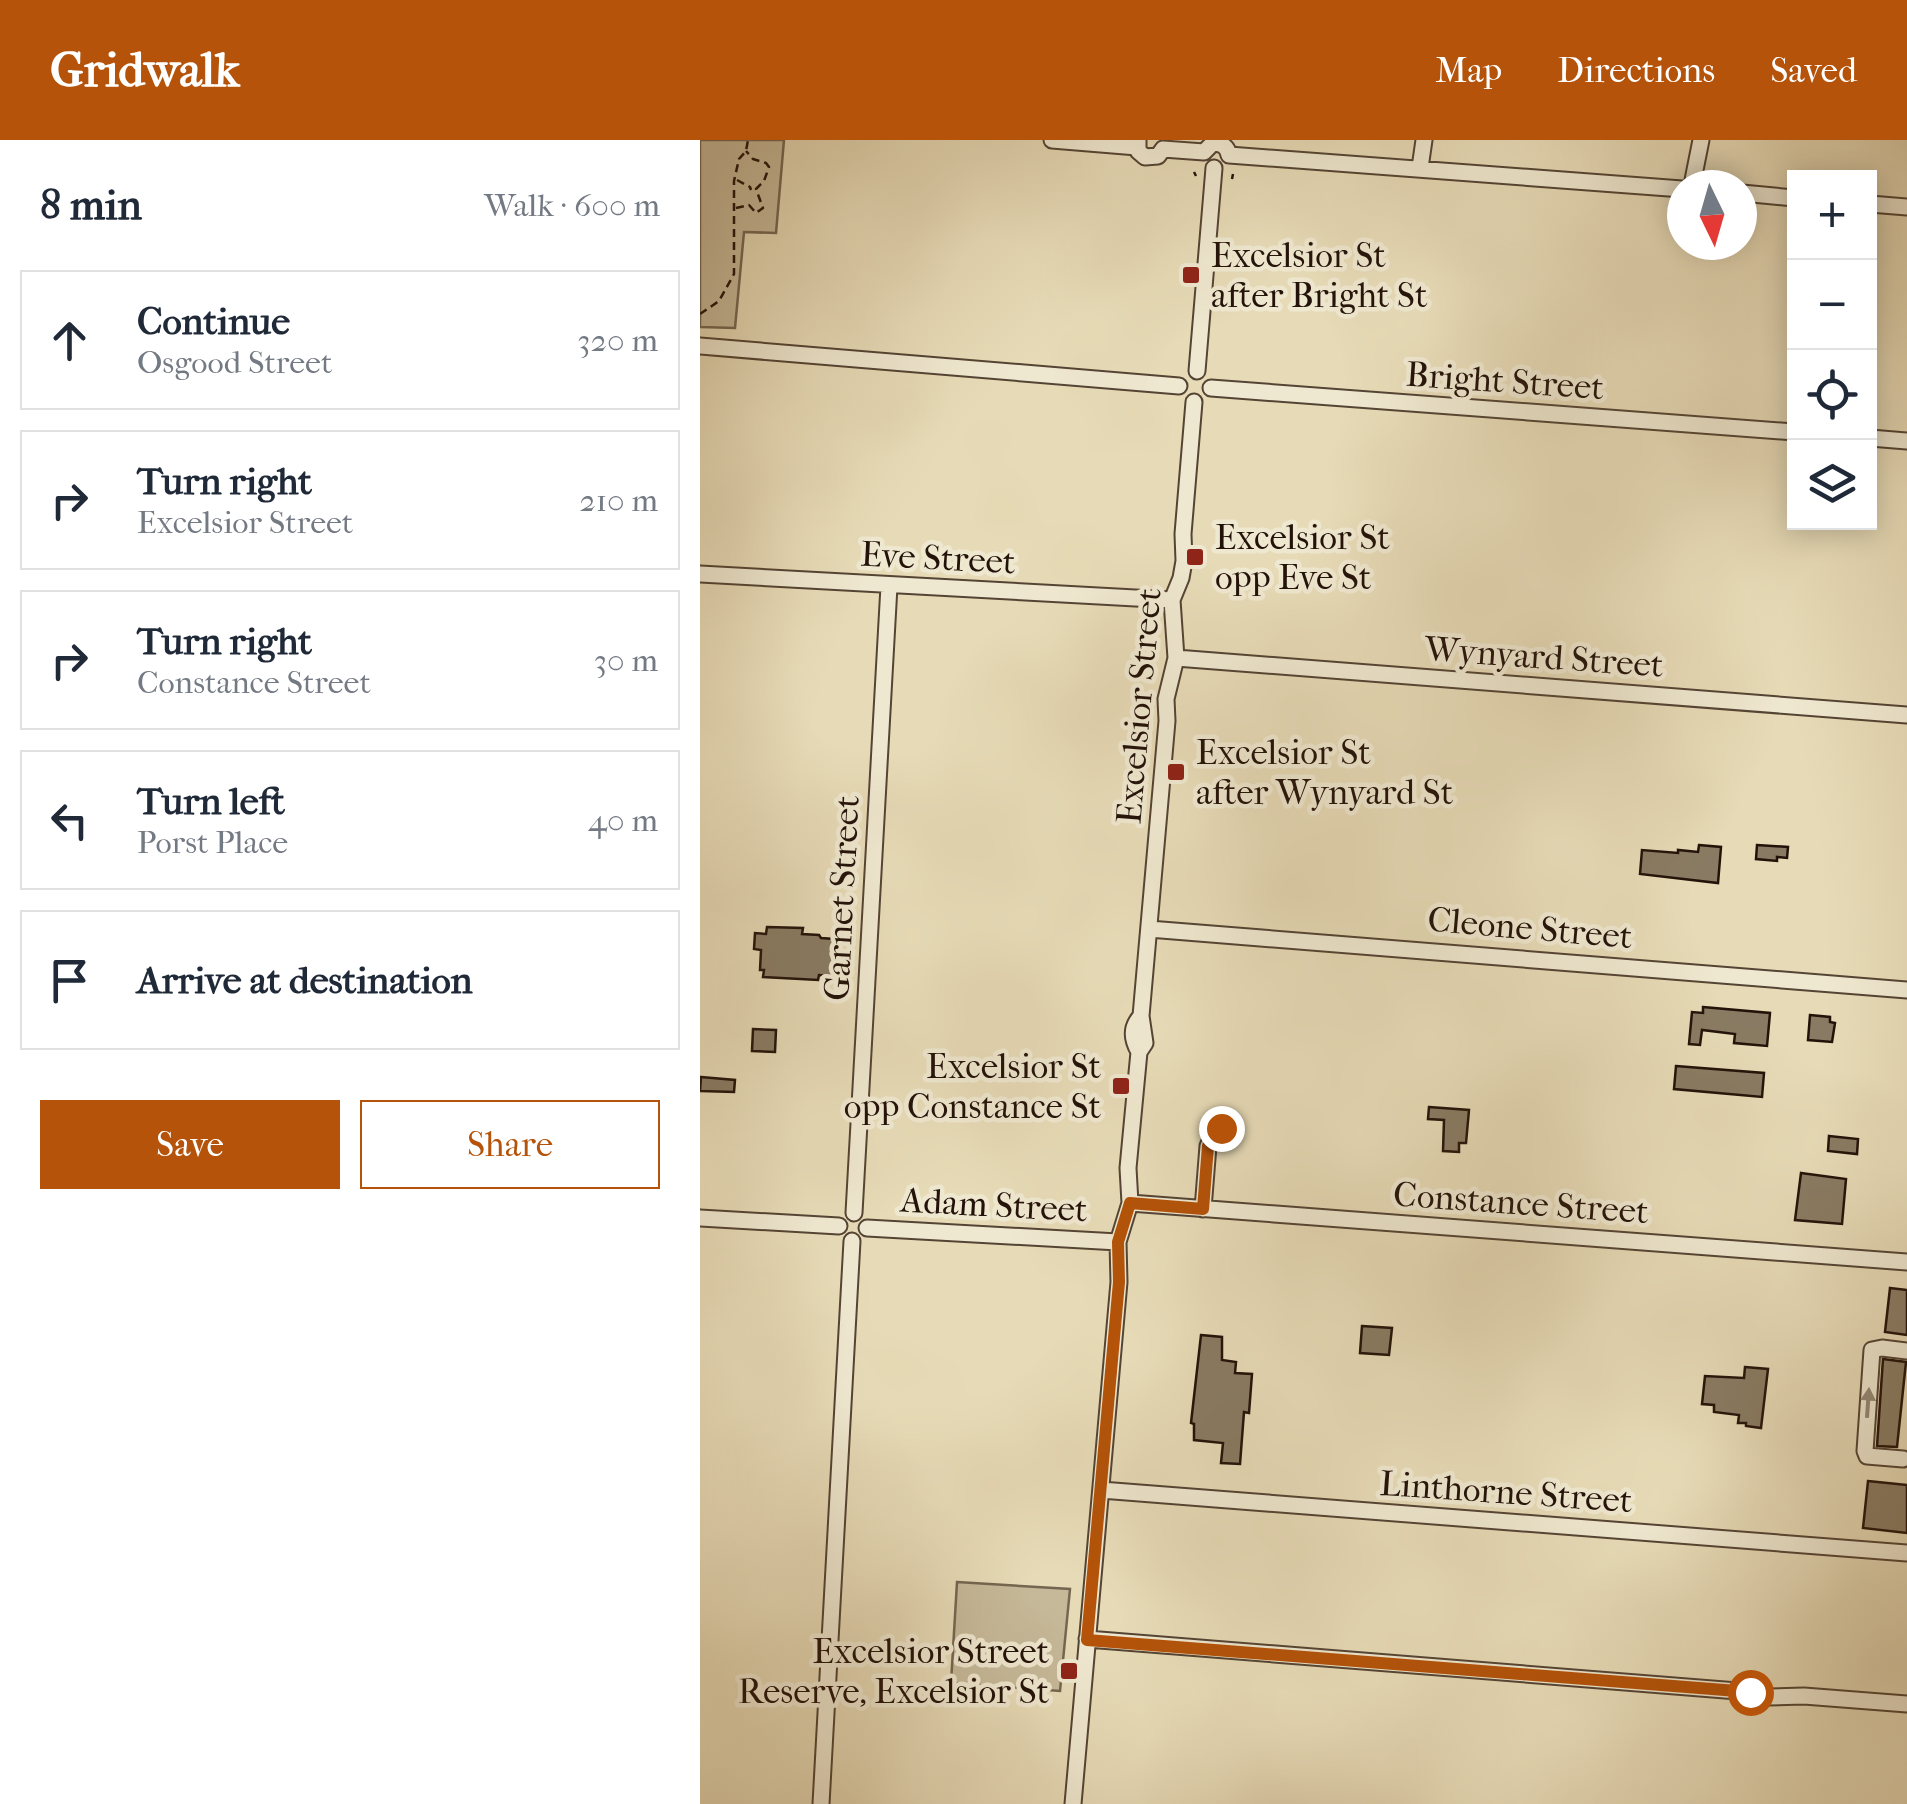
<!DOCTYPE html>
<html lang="en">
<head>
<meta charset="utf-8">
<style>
	:root { --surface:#fff; --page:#f2f2f3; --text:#1f2937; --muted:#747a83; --line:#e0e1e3; --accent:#b45309 }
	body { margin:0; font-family:"IM FELL French Canon",serif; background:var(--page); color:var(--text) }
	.controls { position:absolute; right:30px; top:30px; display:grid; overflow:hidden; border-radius:0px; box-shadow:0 5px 25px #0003 }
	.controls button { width:90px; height:90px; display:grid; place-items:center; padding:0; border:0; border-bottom:2px solid var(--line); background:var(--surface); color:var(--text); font:50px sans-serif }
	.compass { position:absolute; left:967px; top:30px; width:90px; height:90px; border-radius:50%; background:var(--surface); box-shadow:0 5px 25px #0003; rotate:175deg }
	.stop { position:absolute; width:30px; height:30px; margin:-22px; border:8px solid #b45309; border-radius:50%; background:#fff }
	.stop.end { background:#b45309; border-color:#fff; box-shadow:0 2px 10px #0008 }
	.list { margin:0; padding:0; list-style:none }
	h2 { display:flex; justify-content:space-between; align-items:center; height:130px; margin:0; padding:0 40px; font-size:42px }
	h2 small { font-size:32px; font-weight:400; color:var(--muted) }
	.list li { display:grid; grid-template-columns:65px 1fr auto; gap:30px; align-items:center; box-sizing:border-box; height:140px; margin:0 20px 20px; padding:0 20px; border:2px solid var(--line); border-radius:0px }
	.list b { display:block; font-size:38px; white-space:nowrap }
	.list p { margin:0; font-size:32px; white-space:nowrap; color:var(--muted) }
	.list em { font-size:32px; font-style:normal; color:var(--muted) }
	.actions { display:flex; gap:20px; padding:30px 40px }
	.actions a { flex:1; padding:22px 0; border:2px solid var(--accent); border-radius:0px; text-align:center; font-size:35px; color:var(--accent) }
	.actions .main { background:var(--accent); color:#fff }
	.icon { flex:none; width:55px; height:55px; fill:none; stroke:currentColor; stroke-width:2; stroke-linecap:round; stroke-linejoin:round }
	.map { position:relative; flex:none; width:1207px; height:1664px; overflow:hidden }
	header { display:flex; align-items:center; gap:60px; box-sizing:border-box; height:140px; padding:0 50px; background:var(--accent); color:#fff }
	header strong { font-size:48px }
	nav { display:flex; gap:55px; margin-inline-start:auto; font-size:35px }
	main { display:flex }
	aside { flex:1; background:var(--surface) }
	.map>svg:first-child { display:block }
</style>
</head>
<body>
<header>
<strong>Gridwalk</strong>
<nav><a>Map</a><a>Directions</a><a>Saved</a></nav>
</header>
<main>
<aside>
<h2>8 min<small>Walk · 600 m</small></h2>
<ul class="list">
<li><svg class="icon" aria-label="ahead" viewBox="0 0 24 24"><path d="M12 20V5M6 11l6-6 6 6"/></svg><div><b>Continue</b><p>Osgood Street</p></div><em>320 m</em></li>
<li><svg class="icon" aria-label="right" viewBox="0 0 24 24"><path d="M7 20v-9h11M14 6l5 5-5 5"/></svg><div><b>Turn right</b><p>Excelsior Street</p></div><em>210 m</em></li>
<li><svg class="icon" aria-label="right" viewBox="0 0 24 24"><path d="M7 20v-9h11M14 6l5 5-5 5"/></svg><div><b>Turn right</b><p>Constance Street</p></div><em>30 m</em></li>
<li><svg class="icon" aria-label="left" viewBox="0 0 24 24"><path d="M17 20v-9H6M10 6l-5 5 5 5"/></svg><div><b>Turn left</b><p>Porst Place</p></div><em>40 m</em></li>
<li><svg class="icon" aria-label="arrive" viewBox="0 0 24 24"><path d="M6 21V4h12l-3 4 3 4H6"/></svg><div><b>Arrive at destination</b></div></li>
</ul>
<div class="actions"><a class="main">Save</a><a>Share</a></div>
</aside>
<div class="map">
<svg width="1207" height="1664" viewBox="0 0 1207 1664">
	<rect width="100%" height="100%" fill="#e7dbb7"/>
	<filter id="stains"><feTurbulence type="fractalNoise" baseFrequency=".002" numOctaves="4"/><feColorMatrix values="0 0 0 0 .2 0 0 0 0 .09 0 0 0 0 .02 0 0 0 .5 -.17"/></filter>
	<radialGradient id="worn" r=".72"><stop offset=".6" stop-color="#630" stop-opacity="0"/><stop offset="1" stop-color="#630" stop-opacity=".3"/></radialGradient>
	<path fill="#c6b999" stroke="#746651" stroke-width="2.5" d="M0,0H84L76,93L44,92L35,188L0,187Z
		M257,1442L370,1449L360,1551L251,1543Z"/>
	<path fill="#897b63" stroke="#231209" stroke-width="2.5" d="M999,705L1021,707L1018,743L940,734L942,710L978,713V710L998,712Z
		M1057,705L1088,707L1087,718L1077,717V721L1056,719Z
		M67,787L103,788L102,794L119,795L121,798L134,799L133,836L119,835L118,840L63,837L64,830H60L61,810L54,809L55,793L66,794Z
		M1003,867L1070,873L1067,906L1034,903L1035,894L1002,890L1000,905L989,904L992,872L1003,873Z
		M1110,875L1130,877V882L1135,883L1132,902L1108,900Z
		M53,889L76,890L75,912L52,911Z
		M976,926L1064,933L1062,957L974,949Z
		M1,937L35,940L34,952L0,951Z
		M729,967L769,970L766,1003H759V1012L743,1011L744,980L728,979Z
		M1129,996L1158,999L1157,1014L1128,1011Z
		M1101,1033L1146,1039L1142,1084L1095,1080Z
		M1190,1148L1207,1150V1195L1185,1192Z
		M662,1186L692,1188L689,1215L660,1213Z
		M501,1195L522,1197V1220L536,1222L535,1233L552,1234L549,1273L544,1272L540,1324L521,1323L523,1303L494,1300V1284L491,1283Z
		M1183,1219L1206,1222L1197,1307L1177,1306Z
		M1045,1227L1068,1229L1061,1288L1046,1286V1283H1038L1039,1275L1014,1272V1265L1002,1264L1005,1236L1044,1238Z
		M1168,1341L1207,1345V1393L1163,1388Z"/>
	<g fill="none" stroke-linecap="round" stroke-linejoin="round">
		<g stroke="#544434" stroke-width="19">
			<path id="minor" d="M352,0L437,7
				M438,0V11L445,17L458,16L463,9
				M463,9L504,12
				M504,12L512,4C521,2 527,6 529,15
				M529,15L982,49
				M720,28L724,0
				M992,45L1001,0
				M1042,53L1094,58
				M1170,64L1207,67
				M0,206L479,246
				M497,231L514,28
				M511,248L1094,292
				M1170,298L1207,301
				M0,434L472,460
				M476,518L1207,575
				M449,789L1207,850
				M439,912C432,899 430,888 441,876
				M430,1063L1207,1122
				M503,1069L508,1006L512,997L521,988
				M154,1073L189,446
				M0,1078L139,1086
				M167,1088L418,1102
				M1203,1319L1167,1316L1165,1311L1172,1210L1182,1208L1207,1211
				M401,1350L1207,1413
				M387,1499L1050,1552L1068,1557L1104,1556L1207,1564
				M121,1664L152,1101
				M373,1664L419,1142L418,1102L430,1063L428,1028L439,912L445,903L441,876L467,581L466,559L476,518L472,460L481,438L484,421L483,394L494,262"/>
		</g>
		<path stroke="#231209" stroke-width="2.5" stroke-dasharray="8 5" stroke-linecap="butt" d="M494,32L496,36
			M532,39L533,34
			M37,40L50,47L51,50
			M36,68L49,65L56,73L63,68L56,49L64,41L69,27L66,23L53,19L46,11
			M0,174L19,161L34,134V41L39,19L46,11L48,0"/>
		<use href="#minor" stroke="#efe8d0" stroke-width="15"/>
	</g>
	<defs><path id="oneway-solid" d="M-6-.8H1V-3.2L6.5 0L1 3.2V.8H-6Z" transform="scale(2.5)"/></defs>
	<use fill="#938876" href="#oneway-solid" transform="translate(1168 1263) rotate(-86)"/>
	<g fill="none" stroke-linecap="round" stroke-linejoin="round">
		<path stroke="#b45309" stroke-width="12" d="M521,988L508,1006L503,1069L430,1063L418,1102L419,1142L387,1500L1050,1552"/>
	</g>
	<g fill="#8f2418" stroke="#efe8d0" stroke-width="4">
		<rect x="481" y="125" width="20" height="20" rx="5"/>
		<rect x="485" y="407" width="20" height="20" rx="5"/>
		<rect x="466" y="622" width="20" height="20" rx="5"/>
		<rect x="411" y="936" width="20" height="20" rx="5"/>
		<rect x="359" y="1521" width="20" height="20" rx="5"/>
	</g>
	<g text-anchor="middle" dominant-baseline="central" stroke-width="9" stroke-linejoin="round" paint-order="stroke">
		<g font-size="35" fill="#231209" stroke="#efe8d0" text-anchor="start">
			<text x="511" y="115">Excelsior St<tspan x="511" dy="40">after Bright St</tspan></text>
			<text x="515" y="397">Excelsior St<tspan x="515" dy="40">opp Eve St</tspan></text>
			<text x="496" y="612">Excelsior St<tspan x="496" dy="40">after Wynyard St</tspan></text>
			<text x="401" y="926" text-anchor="end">Excelsior St<tspan x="401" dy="40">opp Constance St</tspan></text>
			<text x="349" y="1511" text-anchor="end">Excelsior Street<tspan x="349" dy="40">Reserve, Excelsior St</tspan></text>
		</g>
		<g font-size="35" fill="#231209" stroke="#efe8d0">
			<text transform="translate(805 241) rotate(4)">Bright Street</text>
			<text transform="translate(238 418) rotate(3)">Eve Street</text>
			<text transform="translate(844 517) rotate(4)">Wynyard Street</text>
			<text transform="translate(439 566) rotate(-85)">Excelsior Street</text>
			<text transform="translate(142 758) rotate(-87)">Garnet Street</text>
			<text transform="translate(830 788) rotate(5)">Cleone Street</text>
			<text transform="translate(821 1063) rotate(4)">Constance Street</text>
			<text transform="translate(294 1065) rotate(3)">Adam Street</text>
			<text transform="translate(806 1352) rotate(4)">Linthorne Street</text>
		</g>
	</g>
	<rect width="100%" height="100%" filter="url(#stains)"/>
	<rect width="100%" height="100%" fill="url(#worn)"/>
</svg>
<div class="controls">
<button>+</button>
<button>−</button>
<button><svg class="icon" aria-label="locate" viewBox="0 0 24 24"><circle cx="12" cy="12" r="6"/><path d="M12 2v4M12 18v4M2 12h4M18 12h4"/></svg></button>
<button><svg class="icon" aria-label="layers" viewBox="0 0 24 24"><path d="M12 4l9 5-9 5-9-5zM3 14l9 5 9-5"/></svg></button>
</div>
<svg class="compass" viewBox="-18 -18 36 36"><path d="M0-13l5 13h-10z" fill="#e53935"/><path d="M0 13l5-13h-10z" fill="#747a83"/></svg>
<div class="stop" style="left:1050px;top:1552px"></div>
<div class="stop end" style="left:521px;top:988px"></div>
</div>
</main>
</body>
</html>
